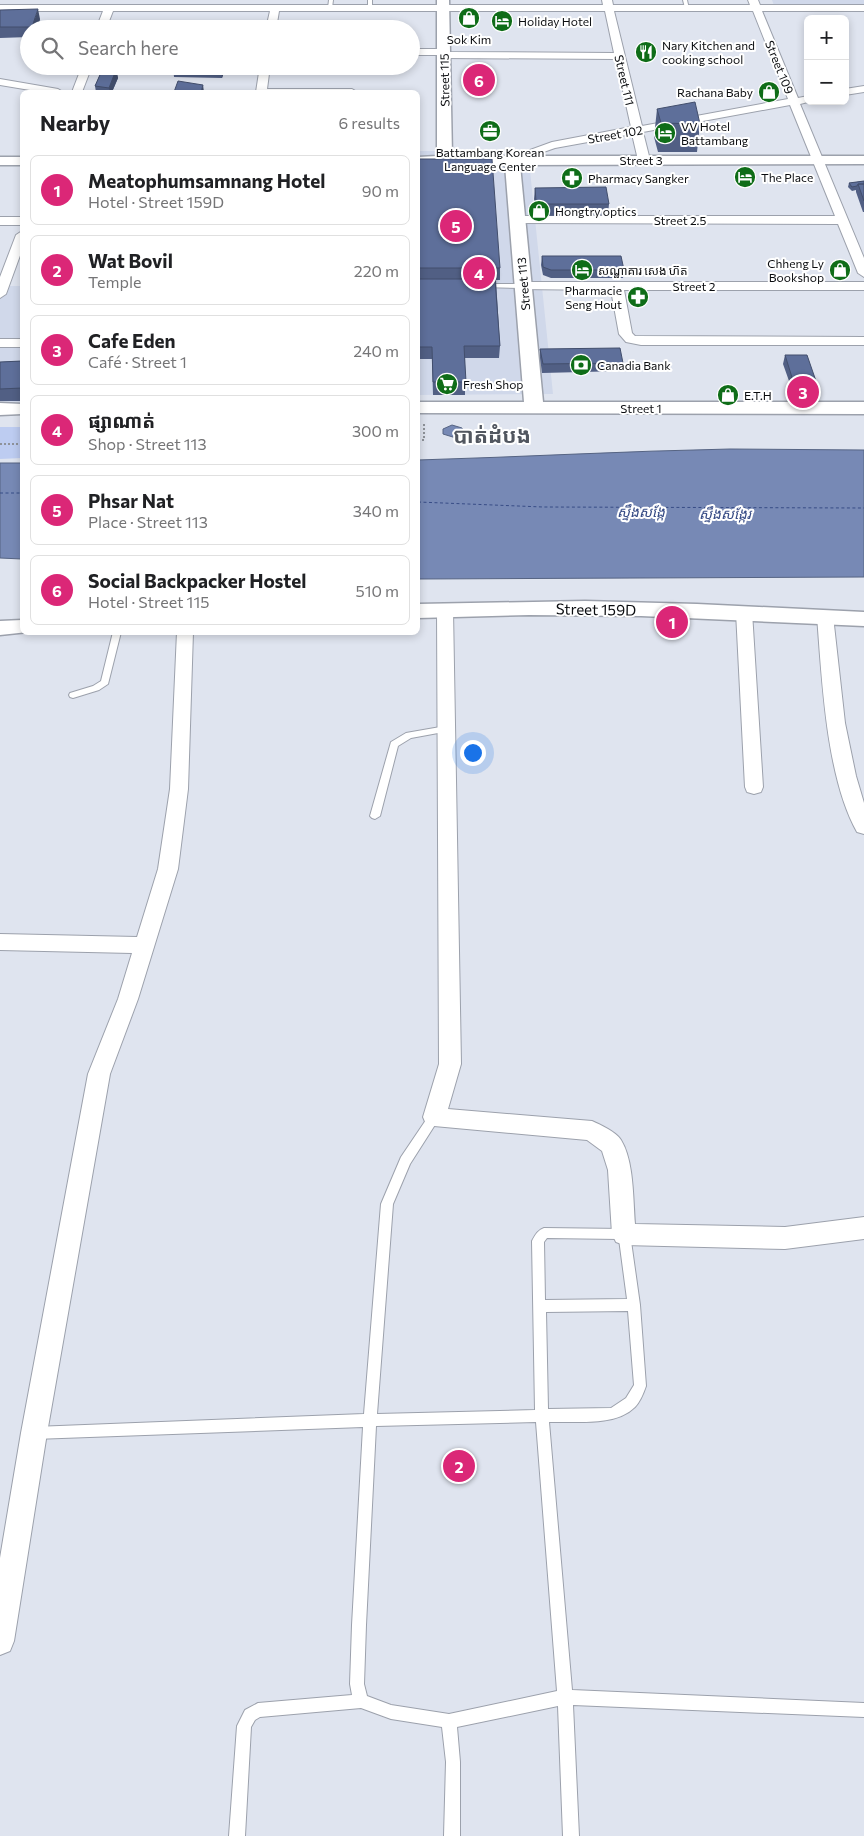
<!DOCTYPE html>
<html lang="en">
<head>
<meta charset="utf-8">
<style>
	:root { --surface:#fff; --page:#f2f2f2; --text:#202124; --muted:#757577; --line:#e0e0e0; --accent:#db2777 }
	body { margin:0; font-family:Commissioner,"Noto Sans Khmer",sans-serif; background:var(--page); color:var(--text) }
	.controls { position:absolute; right:15px; top:15px; display:grid; overflow:hidden; border-radius:8px; box-shadow:0 2px 8px #0003 }
	.controls button { width:45px; height:45px; display:grid; place-items:center; padding:0; border:0; border-bottom:1px solid var(--line); background:var(--surface); color:var(--text); font:25px sans-serif }
	.you { position:absolute; left:472px; top:752px; width:18px; height:18px; margin:-12px; border:4px solid #fff; border-radius:50%; background:#1a73e8; box-shadow:0 0 0 8px #1a73e833 }
	.badge { display:grid; place-items:center; width:32px; height:32px; border-radius:50%; background:var(--accent); color:#fff; font-size:16px; font-weight:700 }
	.pin { position:absolute; translate:-50% -50%; border:2px solid #fff; box-shadow:0 1px 5px #0006 }
	.list { margin:0; padding:0; list-style:none }
	h2 { display:flex; justify-content:space-between; align-items:center; height:65px; margin:0; padding:0 20px; font-size:21px }
	h2 small { font-size:16px; font-weight:400; color:var(--muted) }
	.list li { display:grid; grid-template-columns:32px 1fr auto; gap:15px; align-items:center; box-sizing:border-box; height:70px; margin:0 10px 10px; padding:0 10px; border:1px solid var(--line); border-radius:8px }
	.list b { display:block; font-size:19px; white-space:nowrap }
	.list p { margin:0; font-size:16px; white-space:nowrap; color:var(--muted) }
	.list em { font-size:16px; font-style:normal; color:var(--muted) }
	.icon { flex:none; width:28px; height:28px; fill:none; stroke:currentColor; stroke-width:2; stroke-linecap:round; stroke-linejoin:round }
	.map { position:relative; flex:none; width:864px; height:1836px; overflow:hidden }
	.search { position:absolute; background:var(--surface); box-shadow:0 2px 8px #0003; left:20px; top:20px; width:400px; height:55px; display:flex; align-items:center; gap:12px; box-sizing:border-box; padding:0 18px; border-radius:28px; color:var(--muted); font-size:19px }
	.panel { position:absolute; background:var(--surface); box-shadow:0 2px 8px #0003; left:20px; top:90px; width:400px; height:545px; border-radius:8px }
	.map>svg:first-child { display:block }
</style>
</head>
<body>
<div class="map">
<svg width="864" height="1836" viewBox="0 0 864 1836">
	<rect width="100%" height="100%" fill="#dfe4ef"/>
	<path fill="#d0d8ea" d="M772,0H864V8H775Z
		M418,151H528L553,394L418,395Z
		M0,286H22V409H0Z"/>
	<path fill="#bdccf1" d="M0,427H22V458L0,459Z"/>
	<path fill="#7789b5" stroke="#566483" d="M452,425L462,428L464,434L456,438L443,434V429Z
		M730,449L864,450V577L418,579V460C522,457 626,451 730,449Z
		M0,463H22V559L0,558Z"/>
	<g fill="none" stroke-linecap="round" stroke-linejoin="round">
		<path stroke="#374c86" stroke-width="1" stroke-dasharray="3 2.5" stroke-linecap="butt" d="M0,493H22
			M418,502L543,507L864,508"/>
		<g stroke="#9ca1ac" stroke-width="2">
			<path id="service" d="M329,0H333L332,8L330,9L328,8Z
				M368,0H372V9L368,8Z
				M683,0H687L689,9L685,8Z
				M484,284H523L526,286L523,288L482,287L481,286Z
				M113,632H121L108,684L99,690L73,698L70,697L69,695L70,693L93,686L101,681Z
				M446,726L449,727L450,729L449,731L411,738L398,746L380,816L375,819L372,818L370,816L391,742L406,733Z
				M434,1112L438,1114L440,1117L410,1164L393,1204L377,1414L535,1410L532,1241C535,1235 538,1230 544,1228L624,1229L628,1230L630,1234L640,1305L646,1386C644,1392 640,1402 635,1407C615,1427 575,1421 549,1422L572,1690L864,1703V1717L573,1705L579,1836H563L558,1706L457,1727L460,1762V1836H444L446,1762L442,1727L391,1719L361,1708L260,1717L255,1720L251,1727L245,1836H229L237,1726L245,1710L258,1703L352,1695L350,1684L352,1625L363,1427L34,1439L29,1438L28,1433L29,1428L34,1427L364,1414L381,1204L401,1157L430,1114ZM547,1238L619,1239L627,1299L545,1300L544,1242ZM628,1311L634,1385L626,1398L611,1408L548,1409L546,1312ZM536,1422L557,1691L449,1714L391,1705L367,1696L364,1684L366,1625L376,1426Z"/>
		</g>
		<g stroke="#9ca1ac" stroke-width="2">
			<path id="minor" d="M602,0H612L613,5H750L748,0H758L760,5H864V11H762L798,98L808,96V101H812L800,104L864,258V277L858,273L838,224L514,223L512,220L518,216H835L790,105L643,132L650,160L644,163L638,160L632,134L555,148L512,163L508,162L506,160L508,158L552,142L631,127L616,59L444,58L439,55H411V49H444L449,52L614,53L605,11H279L276,29H266L270,11H113L106,29H96L103,11H0V5H603ZM614,11H753L788,99L642,126Z
				M82,66H92L82,92H72Z
				M260,66H270L267,89H352L357,92H256Z
				M0,79L58,89L63,92H42L0,85Z
				M864,86V92L845,95V89Z
				M0,217H22V225H0Z
				M22,231V250L6,294L0,298V277L16,235Z
				M523,282H864V290H624L632,333L635,336L864,337V345H641L626,342L619,334L611,290L518,289L517,286L518,283Z
				M0,339H22V347H0Z
				M445,605L451,606L453,610L461,1064L448,1109L592,1121C601,1125 616,1132 621,1140C634,1161 633,1199 635,1224L785,1227L864,1217V1239L785,1249L624,1245L616,1242L612,1234L608,1170L602,1151L587,1140L434,1126L426,1124L423,1117L439,1064L437,610L439,606Z
				M744,607L750,608L752,612L763,787L761,792L754,794L747,792L745,787L736,612L738,608Z
				M825,611L831,612L833,616L845,723L856,776L864,803V834L857,832C826,777 822,679 817,616L819,612Z
				M177,632H193L188,789L178,869L138,999L110,1074L47,1433L14,1641L10,1651L0,1655V1558L21,1433L88,1074L118,999L132,953L0,950V934L137,937L158,869L170,789Z"/>
		</g>
		<g stroke="#9ca1ac" stroke-width="3">
			<path id="tertiary" d="M437,0H449L452,156H864V164L520,165L543,402H864V414L418,413V402H524L505,165H418V157L437,156Z
				M0,157H22V165H0Z
				M0,403L22,404V414L0,415Z
				M585,601L697,604L864,612V626L641,616L529,615L418,618V604Z
				M22,620V632H28L0,635V621Z"/>
		</g>
		<path stroke="#8e929a" stroke-width="2" stroke-dasharray="2 2" stroke-linecap="butt" d="M418,440H424V424
			M0,444H22"/>
		<use href="#service" fill="#fff" fill-rule="evenodd"/>
		<use href="#minor" fill="#fff" fill-rule="evenodd"/>
		<use href="#tertiary" fill="#fff" fill-rule="evenodd"/>
	</g>
	<path fill="#515f84" d="M0,10L40,19L37,29H29V37L0,38Z
		M101,66H127L124,74L117,73L118,78L112,92H96L95,86L102,70Z
		M173,66H226L222,78L174,77Z
		M657,109L700,124L697,152H658L654,137Z
		M418,159L500,268V280H496L500,346L499,358H465V395H433L432,359H418Z
		M864,181V212H863L856,192V190L852,191L848,187L849,183Z
		M535,188L609,204L608,215L543,216L536,212L534,199Z
		M542,256L624,270L623,278H551L543,275L541,265Z
		M540,349L623,363V371L542,373L540,358Z
		M785,355L818,387L816,395H794L783,364Z
		M22,361V401H0V362Z"/>
	<path fill="#424e6c" d="M38,9L40,19L37,29H33L32,27Z
		M123,66H127L124,74Z
		M222,66H226L222,78L221,67Z
		M116,70L118,78L112,92H110L109,88Z
		M203,85L204,92H201Z"/>
	<path fill="#5e6f9a" stroke="#424e6c" d="M38,9L32,27H0V10Z
		M176,66H222L221,67Z
		M103,68L116,70L109,88L95,86Z
		M178,81L203,85L201,92H174Z
		M695,102L700,124L661,123L657,109Z
		M418,159H492L500,268H418Z
		M864,181V184H858L857,186L852,187L849,183Z
		M858,184H864V201Z
		M606,187L609,204H544L536,201L535,188Z
		M542,256H621L624,270H551L543,267Z
		M418,279H495L500,346H464L466,382H433L432,347H418Z
		M620,348L623,363L543,364L540,349Z
		M785,355H807L818,387H795Z
		M22,361V388L0,389V362Z"/>
	<defs>
		<g id="shop-disc" transform="scale(1.125)"><circle r="9.5" fill="#0f6d18" stroke="#fff"/><path d="M-5-2.5h2.3a2.7 3.5 0 0 1 5.4 0H5L5.5 6h-11ZM-1.5-2.5h3a1.5 2.3 0 0 0-3 0Z" fill="#fff"/></g>
		<g id="hotel-disc" transform="scale(1.125)"><circle r="9.5" fill="#0f6d18" stroke="#fff"/><path d="M-6-4.5h1.5V1H6V5H4.5V3h-9V5H-6ZM-4 0a1.8 1.8 0 1 1 3.6 0ZM.5 0V-2.5h3Q6-2.5 6 0Z" fill="#fff"/></g>
		<g id="restaurant-disc" transform="scale(1.125)"><circle r="9.5" fill="#0f6d18" stroke="#fff"/><path d="M-5-6h1v4h1v-4h1v4h1v-4h1v5L-1.5 .5V6h-2V.5L-5-1ZM5-6V6H3V1.5H1.5Q1.5-4 5-6Z" fill="#fff"/></g>
		<g id="office-disc" transform="scale(1.125)"><circle r="9.5" fill="#0f6d18" stroke="#fff"/><path d="M-6-3h4V-5.5h4V-3h4V5H-6ZM-1-4.5V-3h2v-1.5ZM-6 0V1H6V0Z" fill="#fff"/></g>
		<g id="pharmacy-disc" transform="scale(1.125)"><circle r="9.5" fill="#0f6d18" stroke="#fff"/><path d="M-2-6h4v4h4v4h-4v4h-4v-4h-4v-4h4Z" fill="#fff"/></g>
		<g id="bank-disc" transform="scale(1.125)"><circle r="9.5" fill="#0f6d18" stroke="#fff"/><path d="M-6-4H6V4H-6ZM0-2.3a2.3 2.3 0 1 0 0 4.6a2.3 2.3 0 1 0 0-4.6Z" fill="#fff"/></g>
		<g id="supermarket-disc" transform="scale(1.125)"><circle r="9.5" fill="#0f6d18" stroke="#fff"/><path d="M-6-5.5h2.5l.6 2H6L4.5 2H-2.5L-4.4-4H-6ZM-1.5 3.2a1.3 1.3 0 1 0 .1 0ZM3 3.2a1.3 1.3 0 1 0 .1 0Z" fill="#fff"/></g>
	</defs>
	<g fill-rule="evenodd">
		<use href="#shop-disc" x="469" y="18"/>
		<use href="#hotel-disc" x="502" y="21"/>
		<use href="#restaurant-disc" x="646" y="52"/>
		<use href="#shop-disc" x="769" y="92"/>
		<use href="#office-disc" x="490" y="131"/>
		<use href="#hotel-disc" x="665" y="133"/>
		<use href="#hotel-disc" x="745" y="177"/>
		<use href="#pharmacy-disc" x="572" y="178"/>
		<use href="#shop-disc" x="539" y="211"/>
		<use href="#hotel-disc" x="582" y="270"/>
		<use href="#shop-disc" x="840" y="270"/>
		<use href="#pharmacy-disc" x="638" y="297"/>
		<use href="#bank-disc" x="581" y="365"/>
		<use href="#supermarket-disc" x="447" y="384"/>
		<use href="#shop-disc" x="728" y="395"/>
	</g>
	<g text-anchor="middle" dominant-baseline="central" stroke-width="4" stroke-linejoin="round" paint-order="stroke">
		<g font-size="12" fill="#0a0c0f" stroke="#fff" text-anchor="start">
			<text x="518" y="21">Holiday Hotel</text>
			<text x="469" y="39" text-anchor="middle">Sok Kim</text>
			<text x="662" y="45">Nary Kitchen and<tspan x="662" dy="14">cooking school</tspan></text>
			<text x="753" y="92" text-anchor="end">Rachana Baby</text>
			<text x="681" y="126">VV Hotel<tspan x="681" dy="14">Battambang</tspan></text>
			<text x="490" y="152" text-anchor="middle">Battambang Korean<tspan x="490" dy="14">Language Center</tspan></text>
			<text x="761" y="177">The Place</text>
			<text x="588" y="178">Pharmacy Sangker</text>
			<text x="555" y="211">Hongtry optics</text>
			<text x="824" y="263" text-anchor="end">Chheng Ly<tspan x="824" dy="14">Bookshop</tspan></text>
			<text x="598" y="270">សណ្ឋាគារ សេង ហ៊ត</text>
			<text x="622" y="290" text-anchor="end">Pharmacie<tspan x="622" dy="14">Seng Hout</tspan></text>
			<text x="597" y="365">Canadia Bank</text>
			<text x="463" y="384">Fresh Shop</text>
			<text x="744" y="395">E.T.H</text>
		</g>
		<g font-size="12" fill="#0a0c0f" stroke="#fff">
			<text transform="translate(780 67) rotate(68)">Street 109</text>
			<text transform="translate(444 80) rotate(-91)">Street 115</text>
			<text transform="translate(625 80) rotate(77)">Street 111</text>
			<text transform="translate(615 134) rotate(-10)">Street 102</text>
			<text x="641" y="160">Street 3</text>
			<text x="680" y="220">Street 2.5</text>
			<text transform="translate(523 284) rotate(-95)">Street 113</text>
			<text x="694" y="286">Street 2</text>
			<text x="641" y="408">Street 1</text>
		</g>
		<g font-size="14" font-style="italic" fill="#374c86" stroke="#fff">
			<text x="641" y="511">ស្ទឹងសង្កែ</text>
			<text x="725" y="513">ស្ទឹងសង្កែរ</text>
		</g>
		<g font-size="15" fill="#0a0c0f" stroke="#fff">
			<text transform="translate(596 609) rotate(1)">Street 159D</text>
		</g>
		<g font-size="21" font-weight="bold" fill="#51565f" stroke="#fff">
			<text x="492" y="434">បាត់ដំបង</text>
		</g>
	</g>
</svg>
<div class="controls">
<button>+</button>
<button>−</button>
</div>
<div class="you"></div>
<div class="pin badge" style="left:672px;top:622px">1</div>
<div class="pin badge" style="left:459px;top:1466px">2</div>
<div class="pin badge" style="left:803px;top:392px">3</div>
<div class="pin badge" style="left:479px;top:273px">4</div>
<div class="pin badge" style="left:456px;top:226px">5</div>
<div class="pin badge" style="left:479px;top:80px">6</div>
<div class="search"><svg class="icon" aria-label="search" viewBox="0 0 24 24"><circle cx="10" cy="10" r="6"/><path d="M15 15l6 6"/></svg>Search here</div>
<section class="panel">
<h2>Nearby<small>6 results</small></h2>
<ul class="list">
<li><span class="badge">1</span><div><b>Meatophumsamnang Hotel</b><p>Hotel · Street 159D</p></div><em>90 m</em></li>
<li><span class="badge">2</span><div><b>Wat Bovil</b><p>Temple</p></div><em>220 m</em></li>
<li><span class="badge">3</span><div><b>Cafe Eden</b><p>Café · Street 1</p></div><em>240 m</em></li>
<li><span class="badge">4</span><div><b>ផ្សាណាត់</b><p>Shop · Street 113</p></div><em>300 m</em></li>
<li><span class="badge">5</span><div><b>Phsar Nat</b><p>Place · Street 113</p></div><em>340 m</em></li>
<li><span class="badge">6</span><div><b>Social Backpacker Hostel</b><p>Hotel · Street 115</p></div><em>510 m</em></li>
</ul>
</section>
</div>
</body>
</html>
